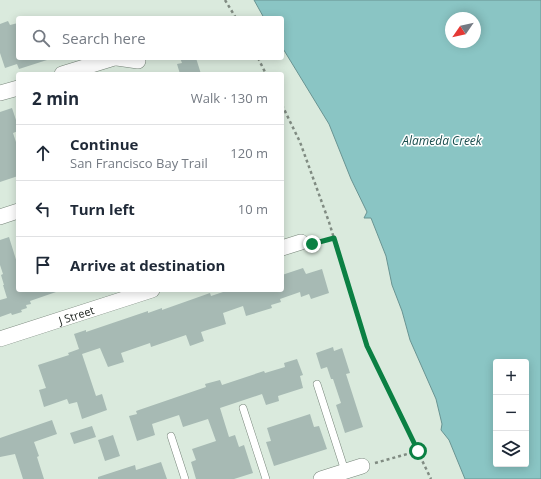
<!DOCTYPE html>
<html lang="en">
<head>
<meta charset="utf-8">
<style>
	:root { --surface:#fff; --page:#f2f2f3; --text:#1f2937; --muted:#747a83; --line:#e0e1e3 }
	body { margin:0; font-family:"Open Sans",sans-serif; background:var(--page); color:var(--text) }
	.controls { position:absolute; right:12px; bottom:12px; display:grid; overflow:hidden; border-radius:4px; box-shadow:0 2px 10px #0003 }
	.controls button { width:36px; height:36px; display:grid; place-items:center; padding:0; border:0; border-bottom:1px solid var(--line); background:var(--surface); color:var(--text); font:20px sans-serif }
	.compass { position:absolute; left:445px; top:12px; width:36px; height:36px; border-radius:50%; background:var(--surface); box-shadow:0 2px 10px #0003; rotate:236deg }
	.stop { position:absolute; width:12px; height:12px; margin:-9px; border:3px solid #0b8043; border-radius:50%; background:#fff }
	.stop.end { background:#0b8043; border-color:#fff; box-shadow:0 1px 4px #0008 }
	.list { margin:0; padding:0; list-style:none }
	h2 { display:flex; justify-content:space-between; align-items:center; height:52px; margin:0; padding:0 16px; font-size:17px }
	h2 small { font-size:13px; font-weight:400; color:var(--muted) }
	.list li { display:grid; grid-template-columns:26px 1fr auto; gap:12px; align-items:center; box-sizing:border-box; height:56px; padding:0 16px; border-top:1px solid var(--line) }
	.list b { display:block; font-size:15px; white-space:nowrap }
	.list p { margin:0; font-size:13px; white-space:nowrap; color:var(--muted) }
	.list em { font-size:13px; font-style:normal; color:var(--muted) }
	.icon { flex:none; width:22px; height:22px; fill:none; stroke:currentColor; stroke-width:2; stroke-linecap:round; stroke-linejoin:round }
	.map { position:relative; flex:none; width:541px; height:479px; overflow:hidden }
	.search { position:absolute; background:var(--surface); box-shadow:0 2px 10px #0003; left:16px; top:16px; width:268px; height:44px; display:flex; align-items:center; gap:10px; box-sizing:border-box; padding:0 14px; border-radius:4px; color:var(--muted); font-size:15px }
	.panel { position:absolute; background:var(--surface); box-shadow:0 2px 10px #0003; left:16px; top:72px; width:268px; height:220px; border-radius:4px }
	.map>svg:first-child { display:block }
</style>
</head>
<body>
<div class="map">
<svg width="541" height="479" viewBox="0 0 541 479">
	<rect width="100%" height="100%" fill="#daeadd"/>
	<path fill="#8ac5c4" stroke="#699492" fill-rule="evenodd" d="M254,0H541V479H465L449,440L441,430L442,424L436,399L410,340L402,311L392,285L386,256L371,218H364L367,212L351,179L329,124L282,47V18H264ZM451,18H475V42H451ZM496,362H526V464H496Z"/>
	<path fill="#a7bab4" d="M8,21L10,25L18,23V58H46L47,60L19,69L17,64L5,68L0,53V24Z
		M180,58H196L201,74H180L177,64L182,63Z
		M12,108L18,126V131L13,133L18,148V176L0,182V112Z
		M9,237L18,266V290H56V292L30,301L31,304L26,305L27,308L21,310L22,312L12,315L11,313L0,317V300L7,298L3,285H4L1,275L3,274L0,265V240Z
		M303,268L306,274L322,269L329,293L311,299L309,294L301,297L300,292L280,299L281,302L271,305L272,308L246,316L243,306L223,313L226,324L201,332L204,341L190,346L186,335L151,347L150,343L121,353L124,362L108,367L100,348L82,354L96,396L102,394L107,410L82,419L77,402L69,404L67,399L44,407L39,390L46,388L38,365L69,355L68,353L79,349L74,334L86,330V332L148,311V313L162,308V310L210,293L211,296L229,290H282V275Z
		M333,347L334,351L342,348L350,373L346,374L363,427L345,433L336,405L341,403L333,379H331L327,367L321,369L316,353Z
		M297,359L303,375L300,376L303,388L278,396L279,401L266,405L262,394L220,408L229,437L235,435L239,447L244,445L253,473L234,479H196L191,462L196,460L192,449L216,441L208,419L183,427L179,415L152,424L155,435L137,441L129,416L137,414L136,411L206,387L205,384L220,380L222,385L264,371L265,373L285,367L284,363Z
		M310,414L314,427L319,426L327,449L274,466L266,442L271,441L267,428Z
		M52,420L57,434L34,442L39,456L37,457L44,479H23L15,454L0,457V438Z
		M92,426L96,437L74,444L70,433Z
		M113,435L120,456L105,461L98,440Z
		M161,462L167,479H98V477L135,465L136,470Z"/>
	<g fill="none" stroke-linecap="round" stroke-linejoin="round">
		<g stroke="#78867b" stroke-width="8">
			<path id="lane" d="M317,384L345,471
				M243,408L266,479
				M171,436L185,479"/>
		</g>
		<g stroke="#78867b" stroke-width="16">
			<g id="street">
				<path d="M117,58L138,61"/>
				<path d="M62,74L114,58"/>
				<path d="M0,93L18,88"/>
				<path d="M0,217L18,211"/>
				<path d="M282,248L301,242"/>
				<path id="s1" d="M0,339L152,290"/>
				<path d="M321,479L362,466"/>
			</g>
		</g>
		<path stroke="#808b82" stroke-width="2.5" stroke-dasharray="3 3" stroke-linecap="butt" d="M225,0L236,18
			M258,58L266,74
			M282,105L300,142L329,222L367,346L431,479
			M313,244L334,238
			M375,463L418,451"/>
		<use href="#lane" stroke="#fff" stroke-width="7"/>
		<use href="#street" stroke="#fff" stroke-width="15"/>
	</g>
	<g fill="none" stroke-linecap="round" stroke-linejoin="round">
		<path stroke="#0b8043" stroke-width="5" d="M312,244L334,238L367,346L418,451"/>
	</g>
	<g text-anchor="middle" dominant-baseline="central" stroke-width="3" stroke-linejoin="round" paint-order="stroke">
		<g font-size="11" fill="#1b211d" stroke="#fff">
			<text stroke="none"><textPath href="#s1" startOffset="80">J Street</textPath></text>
		</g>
		<g font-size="12" font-style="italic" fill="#194d4d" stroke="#fff">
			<text x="442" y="140">Alameda Creek</text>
		</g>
	</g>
</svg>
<div class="controls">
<button>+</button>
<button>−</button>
<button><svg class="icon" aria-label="layers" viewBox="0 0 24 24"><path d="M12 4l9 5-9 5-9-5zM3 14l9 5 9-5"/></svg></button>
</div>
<svg class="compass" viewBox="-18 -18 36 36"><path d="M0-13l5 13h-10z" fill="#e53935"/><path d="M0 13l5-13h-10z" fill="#747a83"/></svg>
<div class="stop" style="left:418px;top:451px"></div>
<div class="stop end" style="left:312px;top:244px"></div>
<div class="search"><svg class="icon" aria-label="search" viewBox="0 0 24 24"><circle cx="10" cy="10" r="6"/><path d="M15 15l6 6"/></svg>Search here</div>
<section class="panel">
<h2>2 min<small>Walk · 130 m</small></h2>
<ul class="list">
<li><svg class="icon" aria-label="ahead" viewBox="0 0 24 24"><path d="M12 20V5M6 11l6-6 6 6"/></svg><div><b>Continue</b><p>San Francisco Bay Trail</p></div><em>120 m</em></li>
<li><svg class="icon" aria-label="left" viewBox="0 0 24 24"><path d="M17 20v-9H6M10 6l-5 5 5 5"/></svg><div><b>Turn left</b></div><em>10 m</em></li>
<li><svg class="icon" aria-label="arrive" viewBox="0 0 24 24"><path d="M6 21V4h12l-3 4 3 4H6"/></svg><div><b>Arrive at destination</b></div></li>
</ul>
</section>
</div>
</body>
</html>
